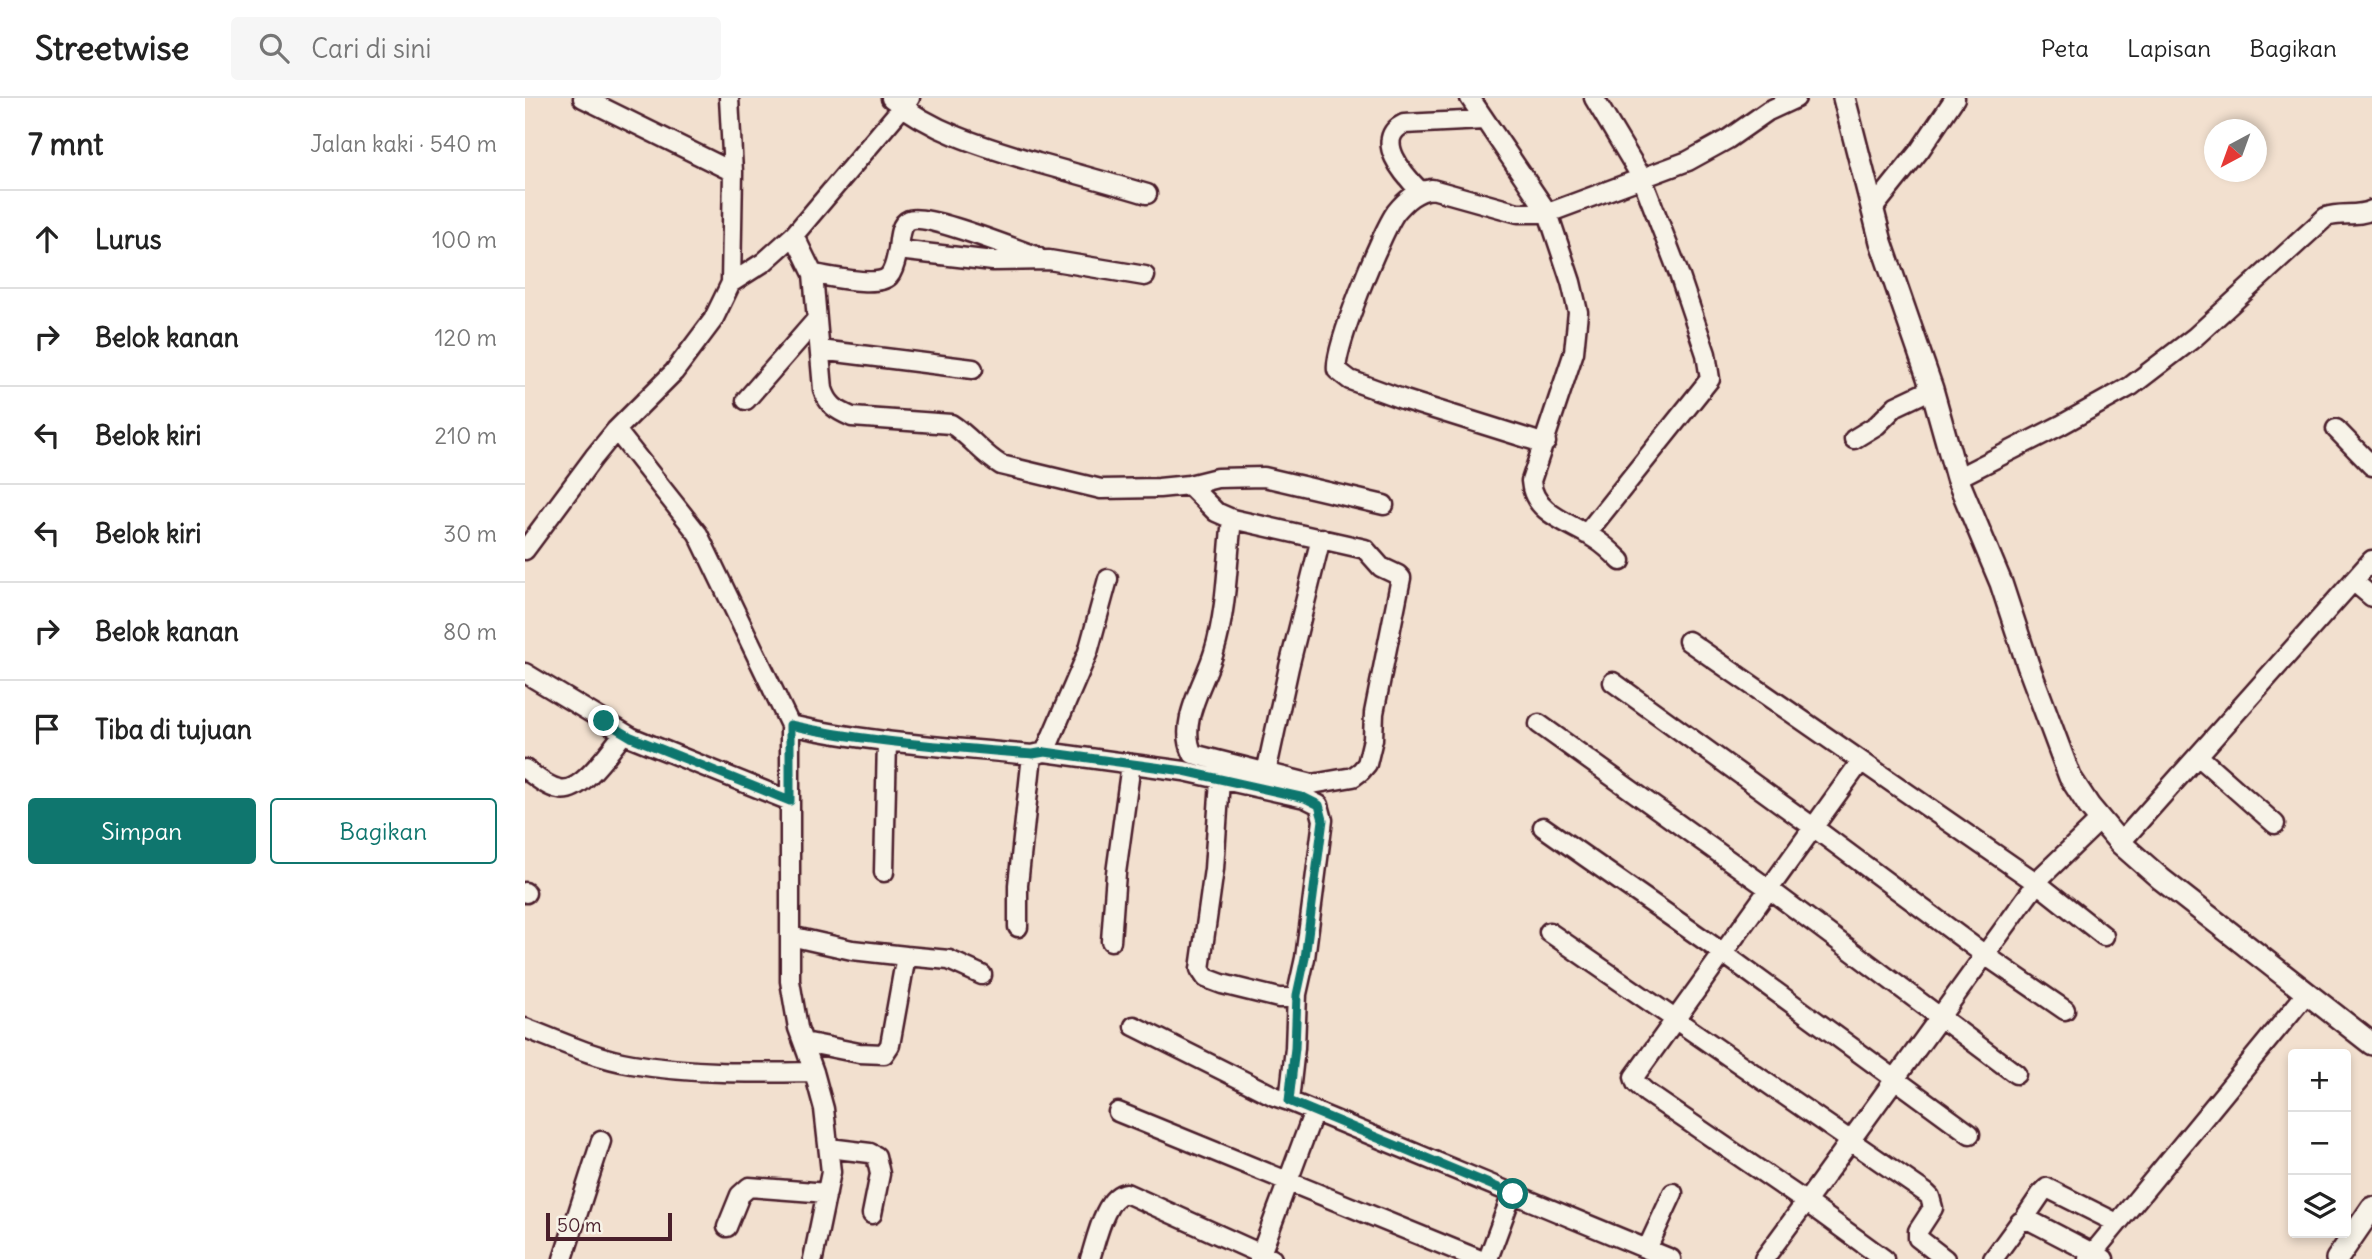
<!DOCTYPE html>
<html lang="id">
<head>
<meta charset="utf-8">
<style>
	:root { --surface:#fff; --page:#f6f6f6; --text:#222; --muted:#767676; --line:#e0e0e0; --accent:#0f766e }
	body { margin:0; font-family:Delius,sans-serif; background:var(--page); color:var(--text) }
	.controls { position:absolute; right:21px; bottom:21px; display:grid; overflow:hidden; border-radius:7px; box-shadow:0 4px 10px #0003 }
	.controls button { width:63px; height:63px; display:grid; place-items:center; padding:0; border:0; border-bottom:2px solid var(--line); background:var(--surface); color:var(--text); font:35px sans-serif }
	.compass { position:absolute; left:1679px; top:21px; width:63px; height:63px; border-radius:50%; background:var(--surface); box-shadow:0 4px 10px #0003; rotate:221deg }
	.scale { position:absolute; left:21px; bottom:18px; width:126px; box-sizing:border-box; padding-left:7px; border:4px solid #4a1f2b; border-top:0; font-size:19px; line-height:24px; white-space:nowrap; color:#4a1f2b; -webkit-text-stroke:5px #f7f3e8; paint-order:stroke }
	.stop { position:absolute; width:21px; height:21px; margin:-16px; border:5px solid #0f766e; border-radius:50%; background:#fff }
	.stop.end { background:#0f766e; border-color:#fff; box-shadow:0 2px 7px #0008 }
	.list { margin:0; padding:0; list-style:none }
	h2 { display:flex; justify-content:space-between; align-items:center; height:91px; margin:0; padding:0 28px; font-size:30px }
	h2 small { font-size:23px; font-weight:400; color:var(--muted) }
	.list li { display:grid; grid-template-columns:46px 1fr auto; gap:21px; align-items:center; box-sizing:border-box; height:98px; padding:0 28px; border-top:2px solid var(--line) }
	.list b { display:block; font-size:26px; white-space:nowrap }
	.list em { font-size:23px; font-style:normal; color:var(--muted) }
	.actions { display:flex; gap:14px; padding:21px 28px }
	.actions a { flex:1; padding:16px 0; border:2px solid var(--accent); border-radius:7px; text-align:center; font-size:24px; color:var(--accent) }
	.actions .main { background:var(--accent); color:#fff }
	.icon { flex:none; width:38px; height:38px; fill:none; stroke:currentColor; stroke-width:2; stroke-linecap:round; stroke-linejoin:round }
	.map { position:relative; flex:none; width:1847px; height:1161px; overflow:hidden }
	header { display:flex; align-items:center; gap:42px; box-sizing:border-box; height:98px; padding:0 35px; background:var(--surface); border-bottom:2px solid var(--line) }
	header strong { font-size:33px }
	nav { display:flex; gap:38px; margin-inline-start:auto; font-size:24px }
	.search { width:490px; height:63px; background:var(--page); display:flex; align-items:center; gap:18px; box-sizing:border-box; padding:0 24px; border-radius:7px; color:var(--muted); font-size:26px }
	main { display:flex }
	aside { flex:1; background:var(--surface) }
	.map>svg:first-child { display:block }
</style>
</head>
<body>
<header>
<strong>Streetwise</strong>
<div class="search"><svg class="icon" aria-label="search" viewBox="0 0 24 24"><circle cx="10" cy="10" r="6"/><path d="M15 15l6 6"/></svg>Cari di sini</div>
<nav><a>Peta</a><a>Lapisan</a><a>Bagikan</a></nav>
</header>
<main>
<aside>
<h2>7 mnt<small>Jalan kaki · 540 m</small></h2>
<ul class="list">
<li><svg class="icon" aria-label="ahead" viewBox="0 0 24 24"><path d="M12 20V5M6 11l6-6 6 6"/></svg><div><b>Lurus</b></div><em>100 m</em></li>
<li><svg class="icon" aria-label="right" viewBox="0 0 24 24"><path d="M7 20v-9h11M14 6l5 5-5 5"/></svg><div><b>Belok kanan</b></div><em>120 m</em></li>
<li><svg class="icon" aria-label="left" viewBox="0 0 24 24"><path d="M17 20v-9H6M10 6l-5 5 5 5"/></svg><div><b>Belok kiri</b></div><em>210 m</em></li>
<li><svg class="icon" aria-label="left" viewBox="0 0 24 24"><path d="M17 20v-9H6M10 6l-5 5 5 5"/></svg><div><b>Belok kiri</b></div><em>30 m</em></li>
<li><svg class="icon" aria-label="right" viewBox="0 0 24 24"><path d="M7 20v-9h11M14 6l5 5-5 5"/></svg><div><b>Belok kanan</b></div><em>80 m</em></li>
<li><svg class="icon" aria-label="arrive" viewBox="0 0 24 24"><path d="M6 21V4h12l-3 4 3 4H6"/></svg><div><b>Tiba di tujuan</b></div></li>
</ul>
<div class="actions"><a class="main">Simpan</a><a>Bagikan</a></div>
</aside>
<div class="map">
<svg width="1847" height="1161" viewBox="0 0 1847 1161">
	<rect width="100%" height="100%" fill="#f2e0cf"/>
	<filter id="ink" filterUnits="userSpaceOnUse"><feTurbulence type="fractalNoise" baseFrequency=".0143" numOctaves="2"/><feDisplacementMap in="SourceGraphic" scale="14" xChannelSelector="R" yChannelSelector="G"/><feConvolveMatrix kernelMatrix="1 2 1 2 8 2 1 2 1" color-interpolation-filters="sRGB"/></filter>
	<g filter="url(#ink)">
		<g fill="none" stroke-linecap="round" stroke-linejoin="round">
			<g stroke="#4a1f2b" stroke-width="23">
				<path id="minor" d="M58,0L208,74
					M366,0C409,35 460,49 513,65C549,75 585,85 622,96
					M945,0L1023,115L1046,184L1053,214L1049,254L1006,383C1008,416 1046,425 1070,441C1080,447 1088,455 1096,463
					M895,93C880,78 847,41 879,26L959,22
					M1347,112L1395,52L1430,0
					M269,137L288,176L298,291C303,307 311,312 327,319L426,326C445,338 457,356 476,367L576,391L634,390L664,387L692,380L739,379L859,407
					M373,152C374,143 374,126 384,122C401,115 490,151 511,158
					M288,176C304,178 352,190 364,178C370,171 371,160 373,152L468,163L524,162L620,178
					M206,185L239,164L269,137L385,0
					M295,252L448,271
					M221,302L291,222
					M1811,331L1847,368
					M91,332L173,436L265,627V883L273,930L289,974L299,1011L306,1074L288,1161
					M1329,341L1352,327L1371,308L1407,291
					M1021,344L1011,343L880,302L825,282L812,272C808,252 857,133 871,114C881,102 891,93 907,91L993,115H1023L1163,63L1203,41L1243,13L1271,0
					M1432,380L1536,327L1606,288L1670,239L1801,119C1816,114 1833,119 1847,112
					M664,387L691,414L707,421L840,451L856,469L873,477L876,480L849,615L848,641L842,666L836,673L828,679L787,686L668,656C652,624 680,585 689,554C702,512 702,465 707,421
					M1061,436L1185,281L1181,256L1154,176L1117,80L1069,0
					M0,452L69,359L91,332L149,274L188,222L206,185L208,74L204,0
					M1828,483L1847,499
					M1163,543L1512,785L1579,838
					M0,575L106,639L265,703
					M1088,584L1288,729L1460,857L1540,912
					M1014,626L1244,791L1491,976
					M265,627C344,645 427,649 507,657L520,654L659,673L780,700L794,707L798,722L780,860L772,896L765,900H754L697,886L681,880L675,871L689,771L695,682
					M520,654L563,554L583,481
					M1673,658L1750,726
					M1336,663L1109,979L1111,985L1122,995L1281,1104L1517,778L1575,722
					M0,671C10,678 22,689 34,691C56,697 86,651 99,635
					M741,675L764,569L796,440
					M1018,729L1198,855L1445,1036
					M1595,745L1847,462
					M359,774L362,643
					M0,794L1,795
					M493,829V787L507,657
					M1024,834L1401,1095L1405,1099L1408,1110L1393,1133V1140L1420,1161
					M265,838L327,852L381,858L365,947L359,956L334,955L279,944
					M586,843L591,775L606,666
					M381,858L424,862L457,877
					M609,928L749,998L764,1003L770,950L772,896
					M0,930C34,943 70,960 107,966C167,976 228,975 289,974
					M764,1003L1146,1161
					M593,1014L953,1161
					M304,1050L345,1055L351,1058L355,1076L347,1116
					M1499,1121L1516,1096L1522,1090L1592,1125
					M202,1129L215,1097L224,1089L302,1095
					M1122,1151L1148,1095
					M38,1161L76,1043
					M565,1161C571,1143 580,1097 601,1095L747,1161
					M734,1161L789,1013
					M963,1161L987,1096
					M1239,1161L1281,1104L1359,1161
					M1468,1161L1495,1124L1504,1122L1579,1161
					M1563,1161L1781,896"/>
			</g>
			<g stroke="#4a1f2b" stroke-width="26">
				<path id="tertiary" d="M1319,0L1356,144L1407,291L1432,380L1476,485L1503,567L1545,679L1564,708L1595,745L1636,781L1847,946
					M1812,1161L1847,1110"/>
			</g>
			<use href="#minor" stroke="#f7f3e8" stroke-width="18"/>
			<use href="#tertiary" stroke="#f7f3e8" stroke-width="21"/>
		</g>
	</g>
	<g fill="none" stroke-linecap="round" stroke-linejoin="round" filter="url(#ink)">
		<path stroke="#0f766e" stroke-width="9" d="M79,623L106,639L265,703V627C344,645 427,649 508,656L520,654L659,673L780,700L794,707L798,722L780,860L772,897L770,950L764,1003L988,1096"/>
	</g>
</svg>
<div class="controls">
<button>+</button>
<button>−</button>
<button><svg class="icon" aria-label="layers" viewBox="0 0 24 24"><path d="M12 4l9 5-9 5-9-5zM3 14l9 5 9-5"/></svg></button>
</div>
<svg class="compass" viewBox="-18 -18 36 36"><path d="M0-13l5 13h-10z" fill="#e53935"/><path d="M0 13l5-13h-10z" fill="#767676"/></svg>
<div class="scale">50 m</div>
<div class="stop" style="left:988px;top:1096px"></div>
<div class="stop end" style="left:79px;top:623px"></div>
</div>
</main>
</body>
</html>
